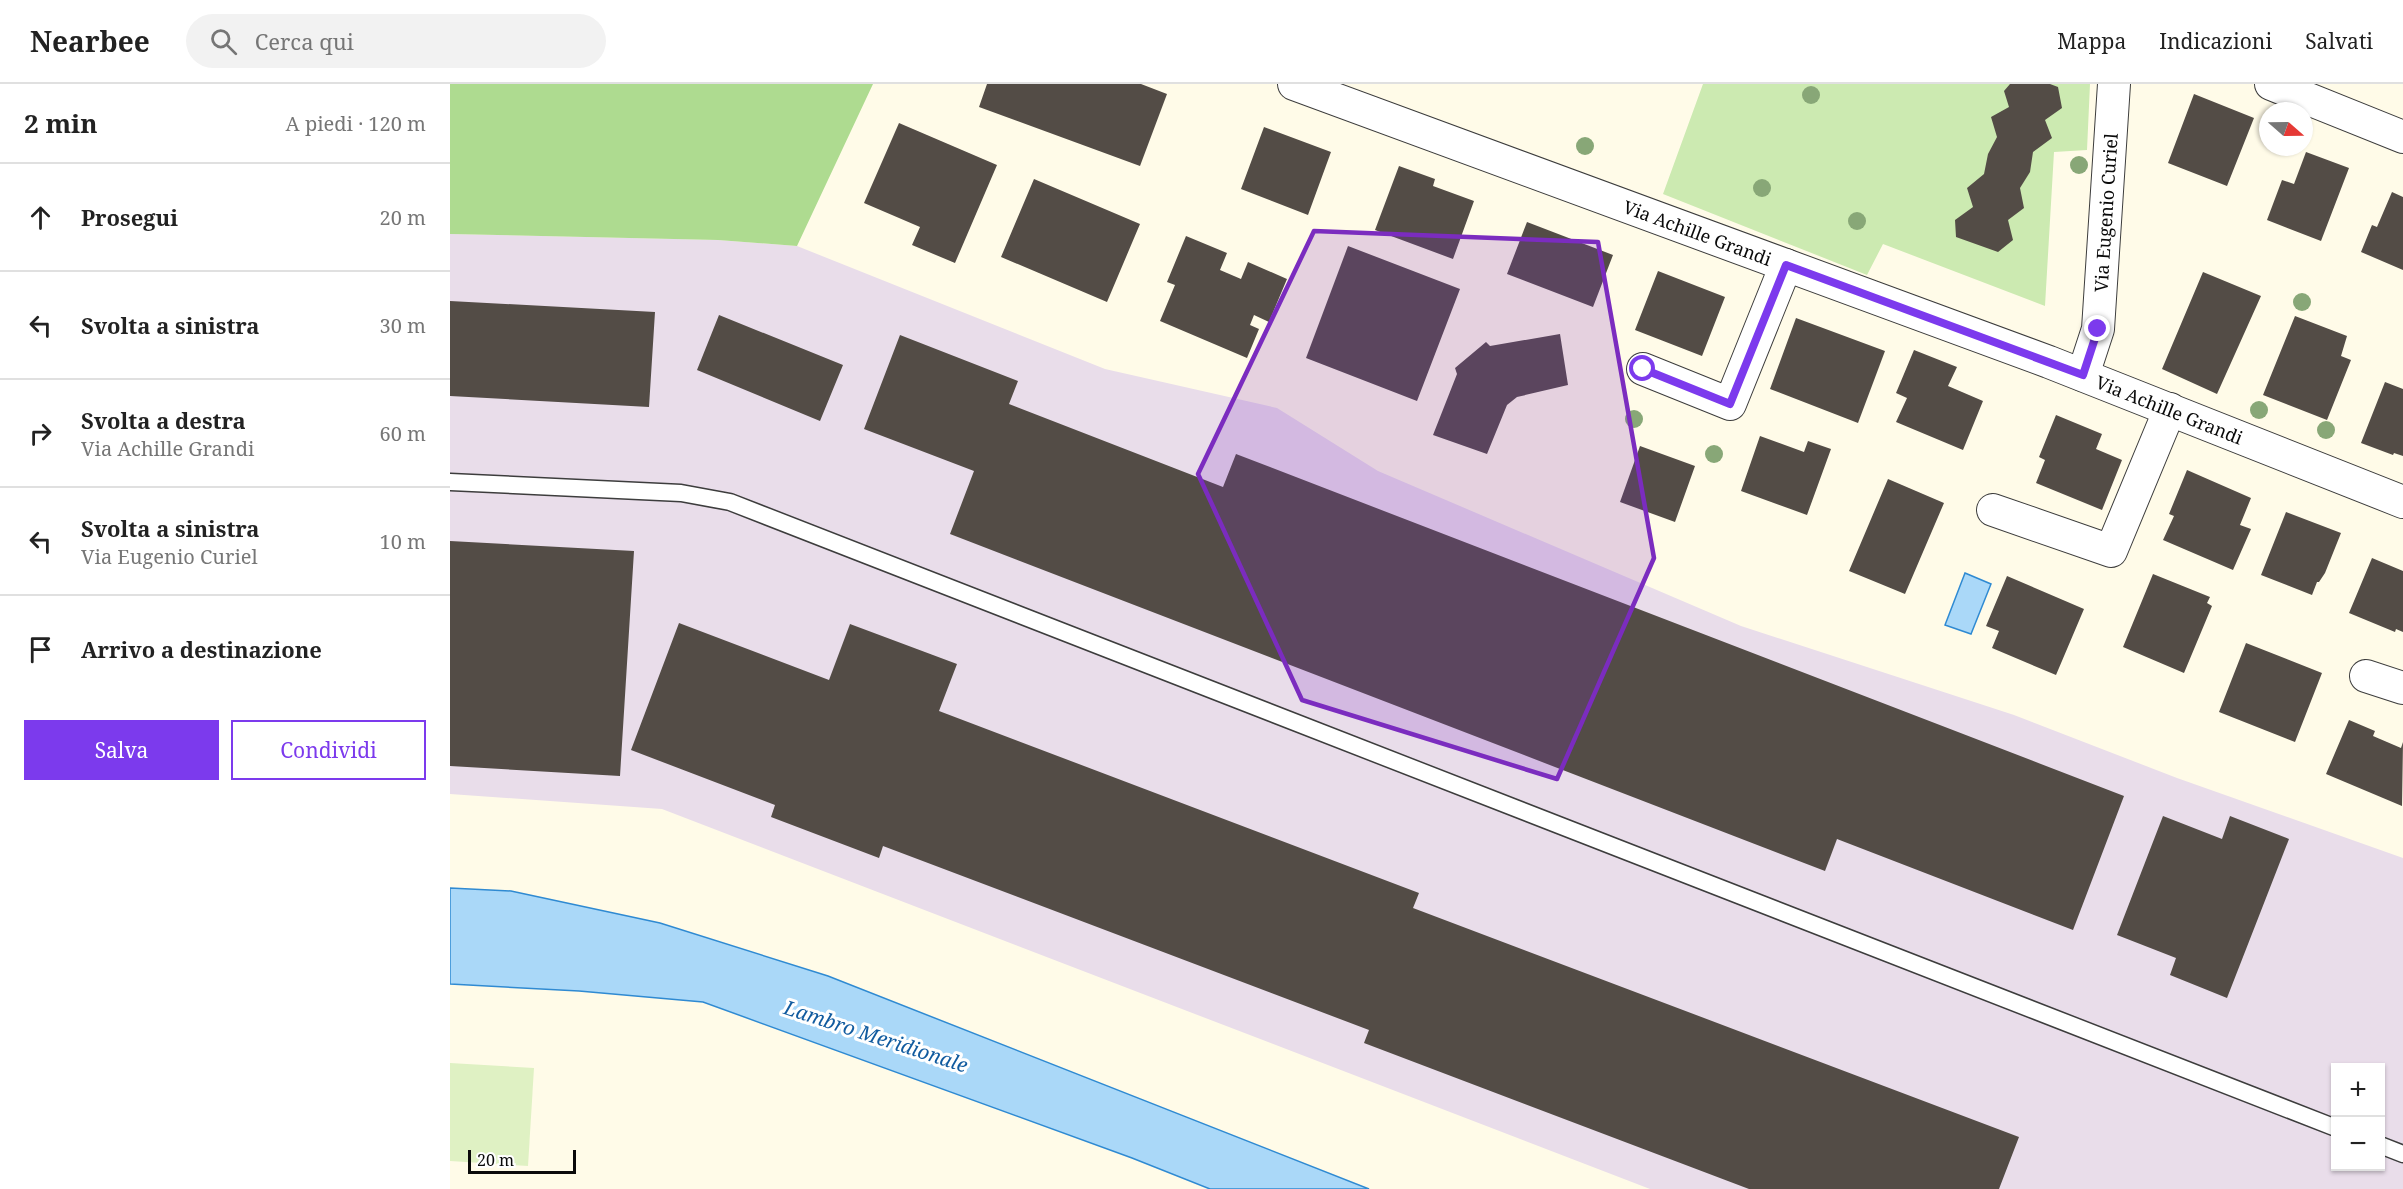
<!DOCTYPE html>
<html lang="it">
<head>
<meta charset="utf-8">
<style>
	:root { --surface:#fff; --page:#f2f2f2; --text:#222; --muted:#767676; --line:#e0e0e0; --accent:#7c3aed }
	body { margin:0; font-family:"Noto Serif",serif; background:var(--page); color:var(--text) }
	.controls { position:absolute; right:18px; bottom:18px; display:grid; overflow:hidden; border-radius:0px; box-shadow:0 2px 4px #0004 }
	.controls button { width:54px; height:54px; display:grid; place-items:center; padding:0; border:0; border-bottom:2px solid var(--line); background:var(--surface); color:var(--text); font:30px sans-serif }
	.compass { position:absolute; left:1809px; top:18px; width:54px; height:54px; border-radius:50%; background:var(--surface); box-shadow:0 2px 4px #0004; rotate:110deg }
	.scale { position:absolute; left:18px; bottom:15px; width:108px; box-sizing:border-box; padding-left:6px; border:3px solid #0a0a0a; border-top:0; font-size:16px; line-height:21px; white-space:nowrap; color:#0a0a0a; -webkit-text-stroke:4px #fff; paint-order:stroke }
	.stop { position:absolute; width:18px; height:18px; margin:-14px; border:4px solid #7c3aed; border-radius:50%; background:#fff }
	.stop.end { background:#7c3aed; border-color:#fff; box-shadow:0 2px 6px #0008 }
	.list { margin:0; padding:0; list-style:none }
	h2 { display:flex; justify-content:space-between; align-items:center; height:78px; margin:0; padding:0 24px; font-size:26px }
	h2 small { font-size:20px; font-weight:400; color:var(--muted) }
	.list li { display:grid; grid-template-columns:39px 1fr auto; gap:18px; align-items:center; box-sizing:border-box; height:108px; padding:0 24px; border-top:2px solid var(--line) }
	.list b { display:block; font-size:22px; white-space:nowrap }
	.list p { margin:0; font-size:20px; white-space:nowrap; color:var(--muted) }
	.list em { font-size:20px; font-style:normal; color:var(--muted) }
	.actions { display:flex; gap:12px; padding:18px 24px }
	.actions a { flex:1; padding:14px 0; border:2px solid var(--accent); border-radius:0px; text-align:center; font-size:21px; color:var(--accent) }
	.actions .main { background:var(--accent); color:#fff }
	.icon { flex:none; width:33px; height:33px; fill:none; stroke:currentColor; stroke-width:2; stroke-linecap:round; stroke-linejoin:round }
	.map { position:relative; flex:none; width:1953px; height:1105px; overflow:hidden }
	header { display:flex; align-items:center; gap:36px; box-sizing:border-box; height:84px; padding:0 30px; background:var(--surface); border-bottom:2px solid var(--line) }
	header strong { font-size:28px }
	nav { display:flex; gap:33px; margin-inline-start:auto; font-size:21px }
	.search { width:420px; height:54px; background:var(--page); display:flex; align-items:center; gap:15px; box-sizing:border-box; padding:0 21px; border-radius:33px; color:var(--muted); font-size:22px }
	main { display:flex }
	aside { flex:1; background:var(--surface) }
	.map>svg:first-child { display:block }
</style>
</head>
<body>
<header>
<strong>Nearbee</strong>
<div class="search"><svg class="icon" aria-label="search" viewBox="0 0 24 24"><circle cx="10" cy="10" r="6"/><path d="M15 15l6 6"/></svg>Cerca qui</div>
<nav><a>Mappa</a><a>Indicazioni</a><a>Salvati</a></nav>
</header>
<main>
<aside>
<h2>2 min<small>A piedi · 120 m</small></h2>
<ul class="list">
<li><svg class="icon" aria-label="ahead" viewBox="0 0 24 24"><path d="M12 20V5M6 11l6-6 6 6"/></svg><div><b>Prosegui</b></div><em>20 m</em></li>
<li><svg class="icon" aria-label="left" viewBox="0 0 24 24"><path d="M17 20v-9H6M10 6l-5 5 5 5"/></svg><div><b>Svolta a sinistra</b></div><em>30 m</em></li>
<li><svg class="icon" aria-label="right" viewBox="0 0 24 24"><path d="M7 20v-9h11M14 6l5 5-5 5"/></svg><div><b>Svolta a destra</b><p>Via Achille Grandi</p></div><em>60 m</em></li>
<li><svg class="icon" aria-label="left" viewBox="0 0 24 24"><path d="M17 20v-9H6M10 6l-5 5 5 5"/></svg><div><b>Svolta a sinistra</b><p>Via Eugenio Curiel</p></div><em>10 m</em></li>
<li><svg class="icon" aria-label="arrive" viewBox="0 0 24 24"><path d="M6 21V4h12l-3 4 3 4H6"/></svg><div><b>Arrivo a destinazione</b></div></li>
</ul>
<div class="actions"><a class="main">Salva</a><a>Condividi</a></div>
</aside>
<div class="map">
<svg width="1953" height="1105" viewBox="0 0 1953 1105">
	<rect width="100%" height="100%" fill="#fffbe8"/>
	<path fill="#e9ddea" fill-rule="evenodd" d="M0,150L268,156L347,162L655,285L827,324L928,387L1291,542L1564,631L1727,694L1953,774V1105H1200L212,725L0,710ZM1886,984H1930V1082H1886Z"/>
	<path fill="#cceab1" d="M1253,0H1640L1637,66L1604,68L1595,222L1433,160L1417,191L1213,110Z"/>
	<path fill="#aedb90" d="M0,0H423L347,162L268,156L0,150Z"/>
	<path fill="#dff1c3" d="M0,979L84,984L78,1082L0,1077Z"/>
	<path fill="#aad8f8" stroke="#2f8ad2" stroke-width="1.5" d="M1515,489L1541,500L1521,550L1495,541Z
		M0,804L61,807L210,839L378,892L919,1105H760L682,1074L253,918L129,907L0,900Z"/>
	<path fill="#534c46" d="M537,0H691L717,10L690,82L529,23Z
		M1560,0H1600L1608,3L1612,24L1595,36L1602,54L1583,68L1580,88L1570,104L1574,124L1558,136L1563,156L1548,168L1506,153L1505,136L1523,123L1517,104L1534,90L1538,70L1547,53L1541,33L1559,23L1554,7Z
		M1744,10L1804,34L1777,102L1718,79Z
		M449,39L547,81L505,179L462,161L470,143L414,119Z
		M814,43L881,68L858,131L791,105Z
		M1856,68L1899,84L1871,157L1817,136L1832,96L1844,100Z
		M949,82L985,95L983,102L1024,117L1003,175L925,146Z
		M584,95L690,140L657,218L551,173Z
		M1942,108L1953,113V186L1911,168L1922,141L1927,143Z
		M1077,138L1163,171L1143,223L1057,190Z
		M736,152L777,169L770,186L791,195L798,178L837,195L819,238L804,231L800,241L809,245L797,274L710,237L725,201L717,198Z
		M898,162L1010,205L967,317L856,274Z
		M1208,187L1275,213L1252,272L1185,246Z
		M1753,188L1811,212L1767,310L1712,285Z
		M0,217L205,228L199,323L0,312Z
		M269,231L393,281L370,337L247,286Z
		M1845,232L1897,252L1891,272L1901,276L1877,336L1813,311Z
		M1346,234L1435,267L1408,339L1320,305Z
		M1110,250L1118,301L1067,313L1057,321L1037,370L983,351L1007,290L1005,284L1036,258L1040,262Z
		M450,251L568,297L559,320L773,403L786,370L1674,712L1623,846L1387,755L1375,787L500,450L524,387L414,345Z
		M1464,266L1507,283L1498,302L1533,317L1513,366L1446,338L1457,314L1446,309Z
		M1935,298L1953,305V372L1944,369L1943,371L1911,359Z
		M1606,331L1652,350L1646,365L1672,376L1652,426L1586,399L1595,376L1589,373Z
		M1310,352L1354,368L1358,357L1381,365L1357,431L1291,407Z
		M1190,362L1245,382L1225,438L1170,418Z
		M1737,386L1801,414L1790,441L1801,445L1783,486L1713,456L1724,432L1719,430Z
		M1438,395L1494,419L1455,510L1399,487Z
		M1836,428L1891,449L1875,489L1869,498H1867L1862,511L1811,491Z
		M0,457L184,467L170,692L0,682Z
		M1922,474L1953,487V548L1946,545L1945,548L1899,529Z
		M1703,490L1760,513L1757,519L1762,522L1734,589L1673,563Z
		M1557,492L1634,525L1606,591L1542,564L1549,547L1536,542Z
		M229,539L379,596L400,540L507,580L489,627L969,809L963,824L1569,1053L1549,1105H1299L914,959L919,946L433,762L429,774L321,733L325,721L181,666Z
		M1796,559L1872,589L1845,658L1769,628Z
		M1899,636L1925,647L1923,652L1951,664L1953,658L1952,722L1876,690Z
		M1713,732L1772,755L1780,732L1839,755L1777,914L1720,891L1726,874L1667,851Z"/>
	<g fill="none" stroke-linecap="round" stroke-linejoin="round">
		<g stroke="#3d3d3d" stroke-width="19">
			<path id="lane" d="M0,398L231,409L280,418L1886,1044
				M1930,1061L1953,1070"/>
		</g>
		<g stroke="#3d3d3d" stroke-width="34">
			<g id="street">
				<path id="s1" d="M844,0L1599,278L1953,418"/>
				<path d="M1821,0L1953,53"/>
				<path d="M1193,285L1280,320L1336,181"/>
				<path id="s2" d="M1633,291L1648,245L1664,0"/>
				<path d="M1543,426L1661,467L1720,325"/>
				<path d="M1916,592L1953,604"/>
			</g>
		</g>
		<use href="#lane" stroke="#fff" stroke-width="16"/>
		<use href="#street" stroke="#fff" stroke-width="32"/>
	</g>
	<g fill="#88a777">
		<circle cx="1361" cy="11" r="9"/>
		<circle cx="1135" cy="62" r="9"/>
		<circle cx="1629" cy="81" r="9"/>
		<circle cx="1312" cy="104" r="9"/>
		<circle cx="1407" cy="137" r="9"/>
		<circle cx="1852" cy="218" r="9"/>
		<circle cx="1809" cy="326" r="9"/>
		<circle cx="1184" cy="335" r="9"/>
		<circle cx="1876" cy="346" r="9"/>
		<circle cx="1264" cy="370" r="9"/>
	</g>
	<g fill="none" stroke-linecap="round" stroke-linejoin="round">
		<path stroke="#7c3aed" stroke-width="8" d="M1193,285L1280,320L1336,181L1633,291L1648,245"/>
	</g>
	<path fill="#7b2cbf" fill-opacity="0.2" stroke="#7b2cbf" stroke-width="4.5" stroke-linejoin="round" d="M864,147L1148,158L1204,474L1107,695L852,616L748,390Z"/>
	<g text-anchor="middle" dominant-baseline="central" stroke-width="6" stroke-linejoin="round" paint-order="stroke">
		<g font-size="18" fill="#0a0a0a" stroke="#fff">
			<text stroke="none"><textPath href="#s2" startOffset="165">Via Eugenio Curiel</textPath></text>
			<text stroke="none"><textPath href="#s1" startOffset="430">Via Achille Grandi</textPath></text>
			<text stroke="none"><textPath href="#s1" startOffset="934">Via Achille Grandi</textPath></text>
		</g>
		<g font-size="20" font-style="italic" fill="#115b9f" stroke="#fff">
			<text transform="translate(426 952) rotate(18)">Lambro Meridionale</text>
		</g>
	</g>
</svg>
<div class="controls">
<button>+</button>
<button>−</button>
</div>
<svg class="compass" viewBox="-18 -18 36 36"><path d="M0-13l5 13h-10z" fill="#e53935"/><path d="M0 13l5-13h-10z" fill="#767676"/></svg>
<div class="scale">20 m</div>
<div class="stop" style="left:1193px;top:285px"></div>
<div class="stop end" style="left:1648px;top:245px"></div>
</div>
</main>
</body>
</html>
